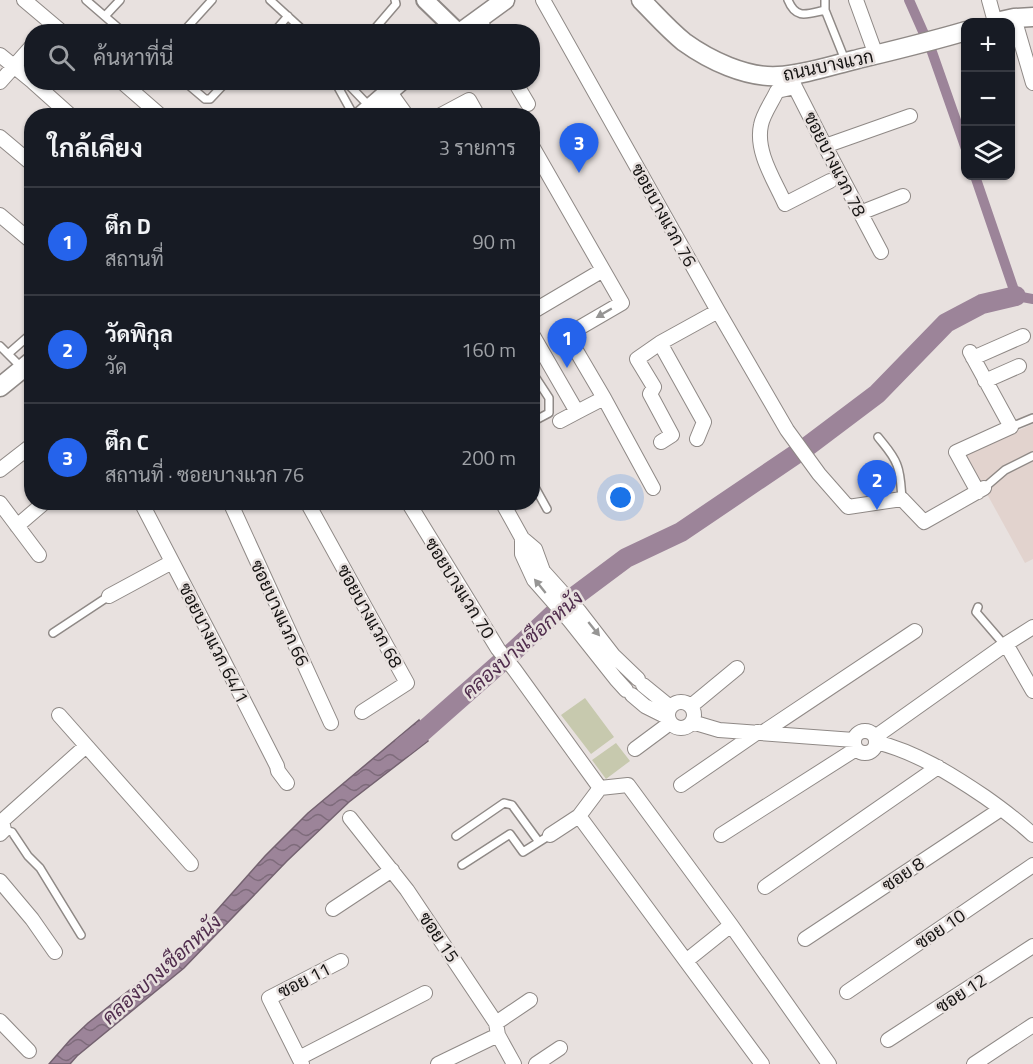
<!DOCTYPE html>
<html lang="th">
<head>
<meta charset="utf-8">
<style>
	:root { --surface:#171b24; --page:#242831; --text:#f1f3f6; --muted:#9ea1a6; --line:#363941; --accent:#2563eb }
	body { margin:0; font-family:"Titillium Web",Sarabun,sans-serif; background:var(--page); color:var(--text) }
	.controls { position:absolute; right:18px; top:18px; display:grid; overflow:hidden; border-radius:12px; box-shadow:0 2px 4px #0004 }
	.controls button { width:54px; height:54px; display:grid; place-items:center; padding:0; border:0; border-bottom:2px solid var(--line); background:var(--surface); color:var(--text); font:30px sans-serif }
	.you { position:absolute; left:621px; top:498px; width:21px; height:21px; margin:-15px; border:4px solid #fff; border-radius:50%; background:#1a73e8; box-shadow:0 0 0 9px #1a73e833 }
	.badge { display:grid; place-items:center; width:39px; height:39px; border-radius:50%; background:var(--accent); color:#fff; font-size:20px; font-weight:700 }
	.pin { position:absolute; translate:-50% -50px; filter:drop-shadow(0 2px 3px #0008) }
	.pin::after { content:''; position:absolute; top:32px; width:21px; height:18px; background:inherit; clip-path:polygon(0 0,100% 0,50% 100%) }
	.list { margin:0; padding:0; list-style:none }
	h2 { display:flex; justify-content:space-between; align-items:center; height:78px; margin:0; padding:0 24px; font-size:26px }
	h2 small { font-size:20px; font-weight:400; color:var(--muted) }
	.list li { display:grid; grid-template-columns:39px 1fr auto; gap:18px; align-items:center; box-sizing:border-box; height:108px; padding:0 24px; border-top:2px solid var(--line) }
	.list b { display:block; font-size:22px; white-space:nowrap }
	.list p { margin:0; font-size:20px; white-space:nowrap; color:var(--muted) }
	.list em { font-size:20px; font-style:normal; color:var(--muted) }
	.icon { flex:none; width:33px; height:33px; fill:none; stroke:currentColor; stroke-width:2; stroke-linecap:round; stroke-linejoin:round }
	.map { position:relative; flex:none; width:1033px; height:1064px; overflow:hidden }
	.search { position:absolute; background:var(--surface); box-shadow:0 2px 4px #0004; left:24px; top:24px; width:516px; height:66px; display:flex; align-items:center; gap:15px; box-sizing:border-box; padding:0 21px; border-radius:24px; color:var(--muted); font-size:22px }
	.panel { position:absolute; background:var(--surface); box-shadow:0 2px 4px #0004; left:24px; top:108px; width:516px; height:402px; border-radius:24px }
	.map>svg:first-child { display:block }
</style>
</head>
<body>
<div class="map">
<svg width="1033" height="1064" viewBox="0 0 1033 1064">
	<defs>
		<pattern id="water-waves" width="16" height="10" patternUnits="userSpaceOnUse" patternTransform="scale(1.5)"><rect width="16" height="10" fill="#9c8499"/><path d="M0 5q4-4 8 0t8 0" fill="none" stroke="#7e6b7b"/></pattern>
	</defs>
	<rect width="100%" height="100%" fill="#e8e1df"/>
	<path fill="#e2d3ce" d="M1033,424V559L1025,563L965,454Z"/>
	<path fill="#c7c9ae" d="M585,698L614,737L591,754L561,715Z
		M616,743L630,761L606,779L592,760Z"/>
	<path fill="url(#water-waves)" stroke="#746270" stroke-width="1.5" d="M419,720L428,741L349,802L287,861L184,968L77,1056L70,1064H49L70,1040L88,1023L137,984L158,970L174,955L210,918L265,856L308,813Z"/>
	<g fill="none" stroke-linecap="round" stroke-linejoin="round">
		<path stroke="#9c8499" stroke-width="10" d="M909,0L932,52L966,149
			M975,176L1016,296L1033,299"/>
		<path stroke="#9c8499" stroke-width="20" d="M403,747L421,733L515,650L563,605L626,558L681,532L808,446L877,394L946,323L982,304L1016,296"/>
		<g stroke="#8f8986" stroke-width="10">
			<path id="service" d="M86,0L123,32
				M270,0L305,32
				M788,0C796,20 807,14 825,10
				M825,0V10L845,60
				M105,16L120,0
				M183,32L212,0
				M274,32L288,16
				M372,32L396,4L395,0
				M185,82L205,99H210L226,82
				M338,82V87L354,116
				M346,82L370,107L376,116
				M0,346L22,368
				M8,354L32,333
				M532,372L549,398V413L532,422
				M1011,427L1033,418
				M878,437C885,446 893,454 897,465C901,475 901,488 902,499
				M532,482L547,509
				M984,488L1005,470L1033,456
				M978,607L976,612L1001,641L1006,644
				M53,633L109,596
				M4,830L12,832L28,856L40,868L81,935
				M456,836L504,803L512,805L539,842
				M462,865L510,834L523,852L550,835"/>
		</g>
		<g stroke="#8f8986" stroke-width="16">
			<path id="minor" d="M24,0L62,32
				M543,0L718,311L787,430L819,474L848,507L902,499L924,522L984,488
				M856,0L876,55
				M989,0L995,22
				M1014,18L1033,83
				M479,19L486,32
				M0,55L32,81
				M791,75L795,87L825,146L881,252
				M0,82L32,46
				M33,82L71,116
				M122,82L161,116
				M515,82L528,104
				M795,87L777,91C772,102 763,114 761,125C755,152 775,181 785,204L830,181
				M389,91L407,116
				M381,98L393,116
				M439,116L469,100L478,116
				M0,137L32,164
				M532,146L622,303L567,335L604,398L577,412L532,334
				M825,146L910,116
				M860,213L903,196
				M0,215L32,242
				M532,312L603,270
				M660,343L704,422L697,439
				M970,352L1011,427L956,452L978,492
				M973,358L1023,336
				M985,381L1019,366
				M604,398L653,488
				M560,421L577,412
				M661,442L672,435L650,394L654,387L637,359L660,343L718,311
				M0,470L32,445
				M141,502L217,648L277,766L278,771L287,783
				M230,502L331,723
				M307,502L407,683L362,712
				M408,502L498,649L514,669L600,788
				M502,502L522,538L535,549L543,571L579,611L613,655L638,679
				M0,503L39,555
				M17,526L45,502
				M522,538V554L534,580L570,621L616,679L626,690
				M109,596L172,562
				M1006,644L1033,691
				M643,685L670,707
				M632,695L645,706L667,717
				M668 715a13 13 0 1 1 26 0a13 13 0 1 1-26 0Z
				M691,706L737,668
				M59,715L191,864
				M692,722L719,730L854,740
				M854 742a11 11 0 1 1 22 0a11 11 0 1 1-22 0Z
				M762,733L915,631
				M875,737L1006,644L1033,627
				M876,742C916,752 951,774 985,797C1002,809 1018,821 1033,835
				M635,749L670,723
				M681,785L758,732
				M350,818L407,890L496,1023L498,1035L514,1064
				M0,834L4,830L2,821L86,746
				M550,835L579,816
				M721,835L856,749
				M0,881L32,919L55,952
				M765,887L938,767
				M333,909L392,870
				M805,939L1001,809
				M686,961L731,925
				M847,992L1033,865
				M0,1021L29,1051
				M496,1023L530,1000
				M888,1040L1033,946
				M299,1058L425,993
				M302,1064L269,998L341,961
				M438,1064L498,1035
				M536,1064L560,1048
				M762,1064L579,816L600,788L628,785L731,925L829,1064
				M974,1064L1033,1025"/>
		</g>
		<g stroke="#8f8986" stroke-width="20">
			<path id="tertiary" d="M425,0L458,32"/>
		</g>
		<g stroke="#8f8986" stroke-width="21">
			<path id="secondary" d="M641,0C655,14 668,29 684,42C709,60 746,78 778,76C803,75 830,66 854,60C891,51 929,42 966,31
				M996,22L1014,18L1033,17
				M461,32L505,0
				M361,116L400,82
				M0,387L32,361"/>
		</g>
		<use href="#service" stroke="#fff" stroke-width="7"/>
		<use href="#minor" stroke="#fff" stroke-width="14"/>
		<use href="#tertiary" stroke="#fff" stroke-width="16"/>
		<use href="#secondary" stroke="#fff" stroke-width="18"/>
	</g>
	<defs><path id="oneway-solid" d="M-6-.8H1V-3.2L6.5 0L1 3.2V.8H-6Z" transform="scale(1.5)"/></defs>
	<g fill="#969594">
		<use href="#oneway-solid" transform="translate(604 313) rotate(150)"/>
		<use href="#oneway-solid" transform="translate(540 586) rotate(-129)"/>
		<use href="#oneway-solid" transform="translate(594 629) rotate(51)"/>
	</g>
	<g text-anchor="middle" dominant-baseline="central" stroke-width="5" stroke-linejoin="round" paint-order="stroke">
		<g font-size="18" fill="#151312" stroke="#e8e1df">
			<text transform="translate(828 65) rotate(-12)">ถนนบางแวก</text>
			<text transform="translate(835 164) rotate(63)">ซอยบางแวก 78</text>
			<text transform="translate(664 215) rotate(61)">ซอยบางแวก 76</text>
			<text transform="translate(460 588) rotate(58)">ซอยบางแวก 70</text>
			<text transform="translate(280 613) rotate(65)">ซอยบางแวก 66</text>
			<text transform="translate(370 616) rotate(61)">ซอยบางแวก 68</text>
			<text transform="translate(214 643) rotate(63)">ซอยบางแวก 64/1</text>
			<text transform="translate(903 874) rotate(-34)">ซอย 8</text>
			<text transform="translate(940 929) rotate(-34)">ซอย 10</text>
			<text transform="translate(439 937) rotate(56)">ซอย 15</text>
			<text transform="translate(304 980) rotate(-27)">ซอย 11</text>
			<text transform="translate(961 993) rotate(-33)">ซอย 12</text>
		</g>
		<g font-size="20" font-style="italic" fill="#502d4d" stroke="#e8e1df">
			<text transform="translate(522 644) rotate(-41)">คลองบางเชือกหนัง</text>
			<text transform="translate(161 969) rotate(-42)">คลองบางเชือกหนัง</text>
		</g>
	</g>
</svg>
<div class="controls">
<button>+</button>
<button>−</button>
<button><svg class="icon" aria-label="layers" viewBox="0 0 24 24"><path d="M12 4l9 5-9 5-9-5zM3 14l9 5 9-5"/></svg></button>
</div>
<div class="you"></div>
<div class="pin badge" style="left:567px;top:368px">1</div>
<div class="pin badge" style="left:877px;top:510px">2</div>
<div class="pin badge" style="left:579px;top:173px">3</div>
<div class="search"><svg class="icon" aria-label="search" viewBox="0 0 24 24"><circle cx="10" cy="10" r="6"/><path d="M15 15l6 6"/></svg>ค้นหาที่นี่</div>
<section class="panel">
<h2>ใกล้เคียง<small>3 รายการ</small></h2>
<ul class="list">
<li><span class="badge">1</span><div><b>ตึก D</b><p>สถานที่</p></div><em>90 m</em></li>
<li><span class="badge">2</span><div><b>วัดพิกุล</b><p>วัด</p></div><em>160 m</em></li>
<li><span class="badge">3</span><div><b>ตึก C</b><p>สถานที่ · ซอยบางแวก 76</p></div><em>200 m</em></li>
</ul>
</section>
</div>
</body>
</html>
